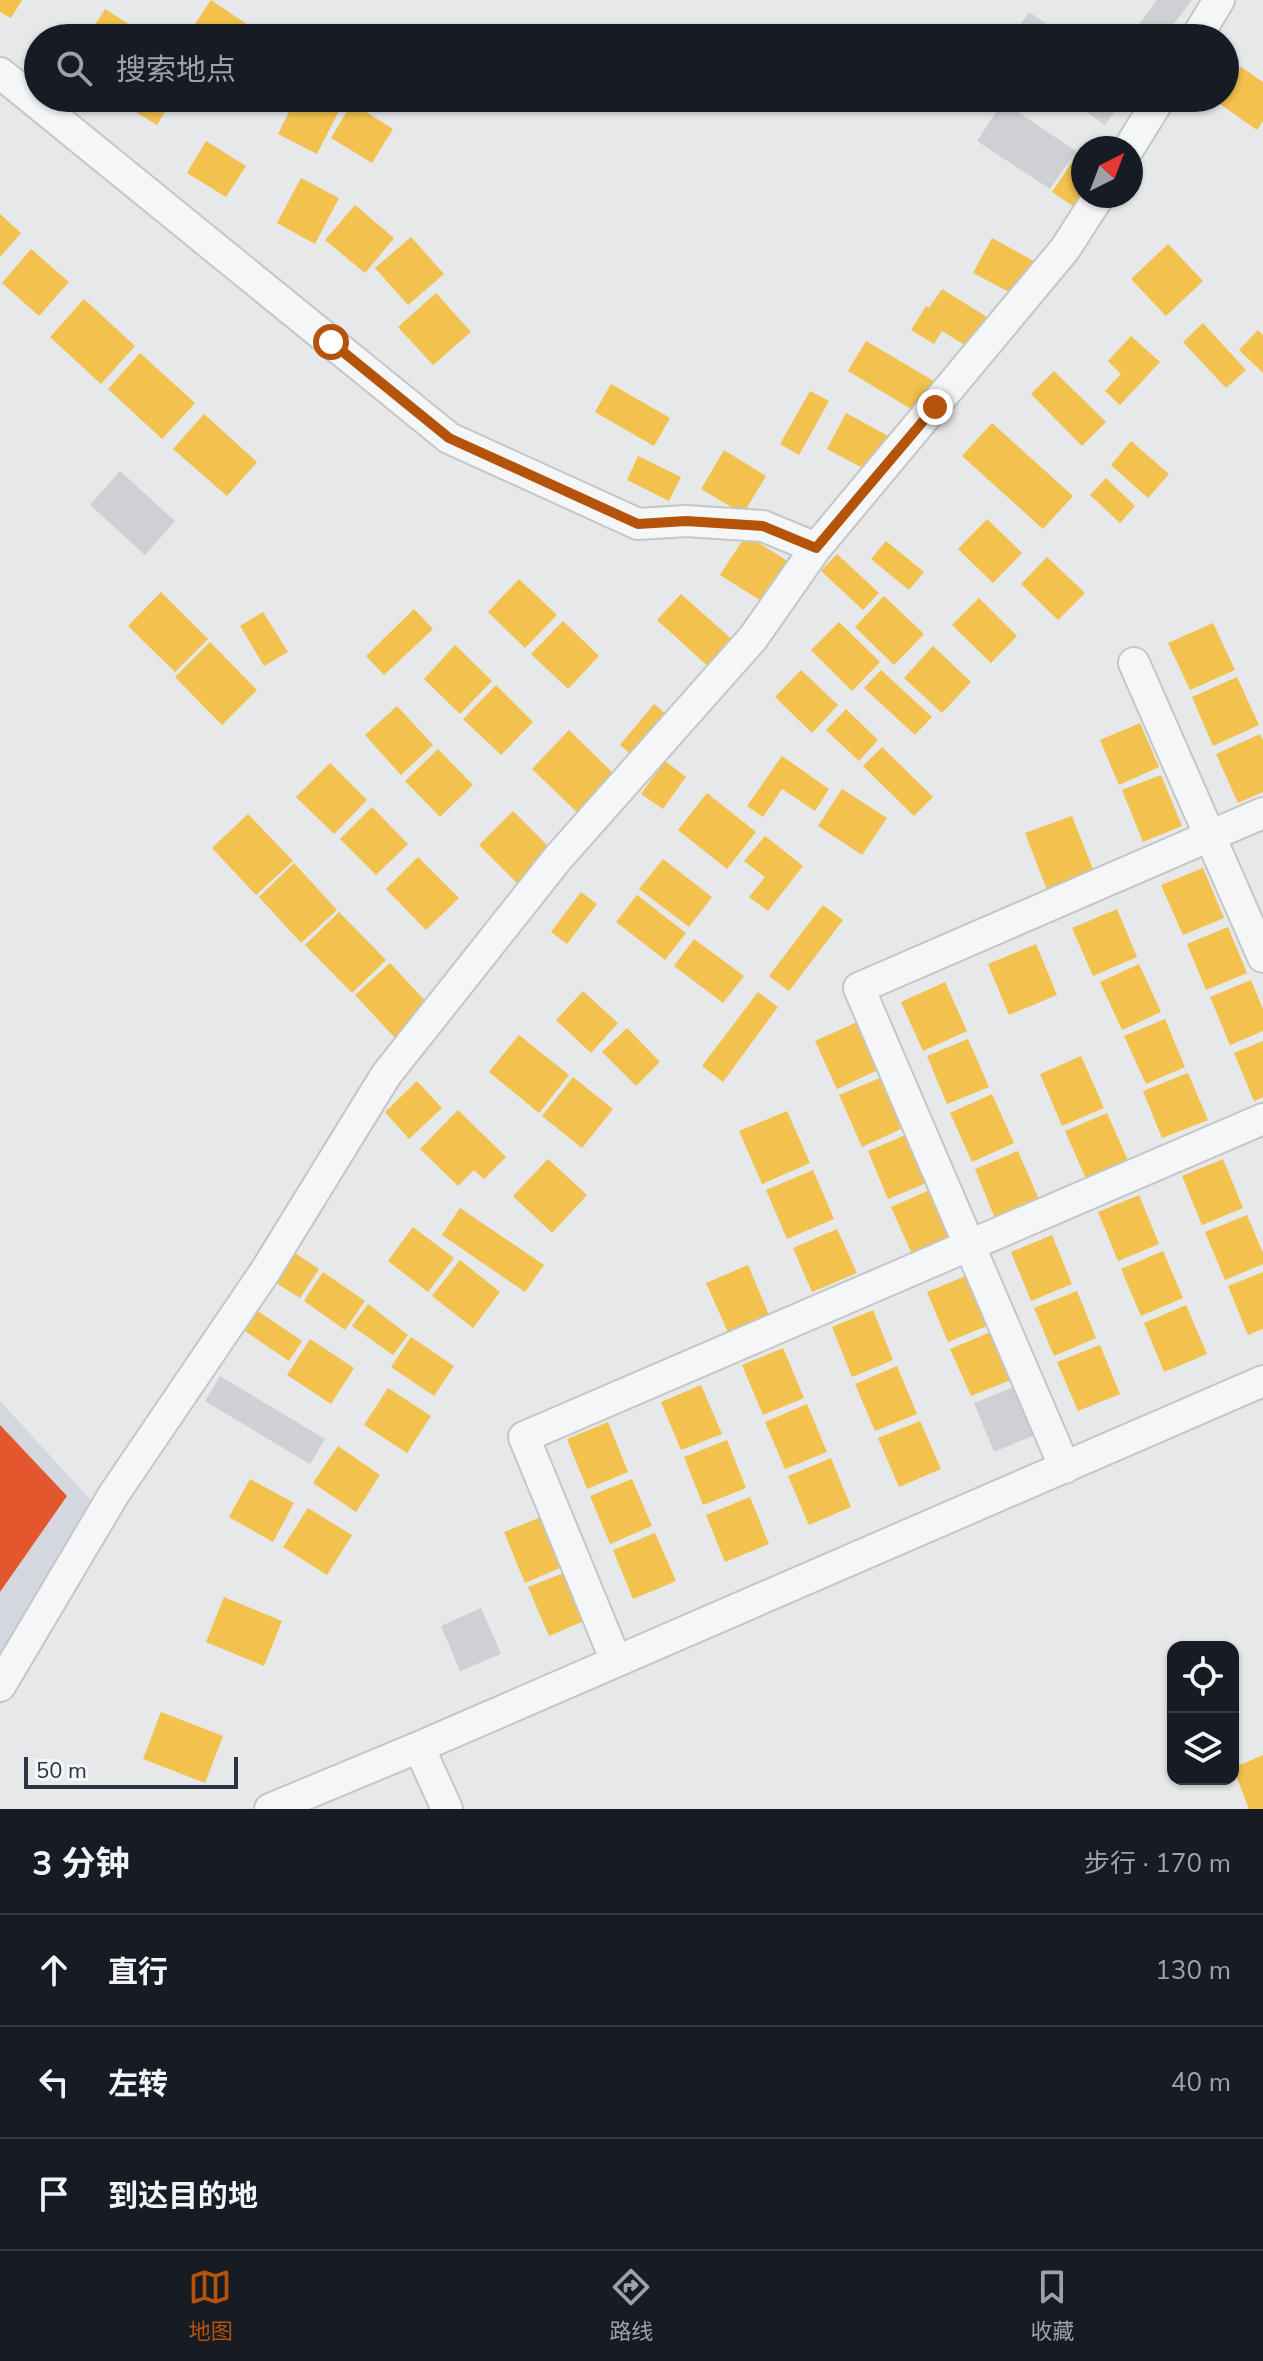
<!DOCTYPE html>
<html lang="zh">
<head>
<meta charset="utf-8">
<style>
	:root { --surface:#171b24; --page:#242831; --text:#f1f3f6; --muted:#9ea1a6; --line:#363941; --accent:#b45309 }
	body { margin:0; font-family:"Nunito Sans","Noto Sans SC",sans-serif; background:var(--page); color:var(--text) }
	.controls { position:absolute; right:24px; bottom:24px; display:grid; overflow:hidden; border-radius:16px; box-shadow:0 2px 6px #0004 }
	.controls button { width:72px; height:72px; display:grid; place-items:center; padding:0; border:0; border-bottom:2px solid var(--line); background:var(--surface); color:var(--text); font:40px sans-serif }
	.compass { position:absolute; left:1071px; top:136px; width:72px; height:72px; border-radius:50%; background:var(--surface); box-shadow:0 2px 6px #0004; rotate:42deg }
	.scale { position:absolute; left:24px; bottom:20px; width:214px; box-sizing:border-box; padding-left:8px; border:4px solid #2b3445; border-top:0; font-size:22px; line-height:28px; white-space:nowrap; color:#2b3445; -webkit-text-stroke:6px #f4f6f9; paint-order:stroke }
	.stop { position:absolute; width:24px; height:24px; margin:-18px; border:6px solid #b45309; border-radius:50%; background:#fff }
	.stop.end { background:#b45309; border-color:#fff; box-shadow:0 2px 8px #0008 }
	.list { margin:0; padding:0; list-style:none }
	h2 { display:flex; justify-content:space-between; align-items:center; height:104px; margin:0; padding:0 32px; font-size:34px }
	h2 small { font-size:26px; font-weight:400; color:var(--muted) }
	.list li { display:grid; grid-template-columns:52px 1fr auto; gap:24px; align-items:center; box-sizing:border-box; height:112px; padding:0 32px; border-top:2px solid var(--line) }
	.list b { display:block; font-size:30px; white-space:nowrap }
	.list em { font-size:26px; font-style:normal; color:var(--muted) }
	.icon { flex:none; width:44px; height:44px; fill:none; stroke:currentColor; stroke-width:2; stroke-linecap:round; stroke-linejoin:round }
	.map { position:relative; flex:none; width:1263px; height:1809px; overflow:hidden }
	.search { position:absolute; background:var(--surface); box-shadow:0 2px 6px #0004; left:24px; right:24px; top:24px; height:88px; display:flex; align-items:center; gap:20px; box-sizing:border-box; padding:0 28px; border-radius:44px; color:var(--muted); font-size:30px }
	.sheet { height:440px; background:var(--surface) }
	nav { display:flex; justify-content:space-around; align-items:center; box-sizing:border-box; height:112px; border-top:2px solid var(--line); background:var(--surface); font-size:22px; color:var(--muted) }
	nav a { display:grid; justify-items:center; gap:4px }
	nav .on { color:var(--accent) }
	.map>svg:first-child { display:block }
</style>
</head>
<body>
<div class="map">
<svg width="1263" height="1809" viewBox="0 0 1263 1809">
	<rect width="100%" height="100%" fill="#e6e8ea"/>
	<path fill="#d4d7dd" d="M0,1401L98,1508L0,1663Z"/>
	<path fill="#f2c14e" d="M0,0H22L11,18L0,12Z
		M211,0L248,25L239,38L187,36Z
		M105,9L146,35L144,38H87Z
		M1241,67L1263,82V121L1257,130L1217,102L1220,98H1225V91Z
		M117,98H173L157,125L116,100Z
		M249,98H282L274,112Z
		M296,98H319L340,109L317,154L278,134Z
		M352,103L393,129L372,163L331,138Z
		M206,141L246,166L226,197L187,173Z
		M1078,153L1083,156L1082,212L1052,192Z
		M301,178L339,198L315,244L277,223Z
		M355,205L394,238L365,273L325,240Z
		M0,214L21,233L0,257Z
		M411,237L444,274L408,305L375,268Z
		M992,238L1034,261L1015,295L973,273Z
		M1168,244L1203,281L1166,316L1131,279Z
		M31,249L69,282L39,316L2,283Z
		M942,289L987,317L968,347L942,331L934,344L911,330L926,306L929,308Z
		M436,293L471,332L433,365L398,327Z
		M84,299L135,346L101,384L50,337Z
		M1203,323L1246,370L1226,388L1183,342Z
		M1258,330L1263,335V373L1239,350Z
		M1131,336L1160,362L1120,405L1105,391L1121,374L1108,361Z
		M866,341L939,384L921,415L848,371Z
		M140,353L195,403L162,439L108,389Z
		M1054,371L1106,422L1082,446L1031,394Z
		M611,384L670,418L654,446L595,412Z
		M810,391L829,401L799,455L780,444Z
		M846,413L890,437L870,472L827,449Z
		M204,414L257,462L227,496L173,449Z
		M992,423L1073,496L1043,529L962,456Z
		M1131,441L1169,474L1148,498L1111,465Z
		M724,450L766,476L743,514L701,489Z
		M638,456L681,477L669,501L627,480Z
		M1106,478L1135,506L1120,523L1090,495Z
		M987,519L1022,553L993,583L958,549Z
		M746,535L789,562L763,602L720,575Z
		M886,541L924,572L909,590L871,559Z
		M837,554L879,593L863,610L821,571Z
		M1047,557L1085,593L1058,620L1021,584Z
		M519,579L557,615L525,648L488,612Z
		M161,592L208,639L175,672L128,626Z
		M681,594L735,642L711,669L657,620Z
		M884,596L924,634L894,665L855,627Z
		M979,598L1017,636L991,663L952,625Z
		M414,609L433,629L384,675L366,656Z
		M263,612L288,652L264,666L240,626Z
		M563,621L599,656L568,689L531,654Z
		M839,622L880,662L852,691L811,650Z
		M1213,623L1235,670L1190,690L1168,643Z
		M210,642L257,690L222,725L175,677Z
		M455,645L492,681L460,714L424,679Z
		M933,646L971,682L942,713L904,678Z
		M801,670L838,705L812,733L775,697Z
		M881,670L932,717L915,735L864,688Z
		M1237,677L1259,725L1213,746L1192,697Z
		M496,685L533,722L501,755L463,719Z
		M654,704L671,718L637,759L620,745Z
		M397,706L433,745L401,775L365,735Z
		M846,709L878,740L859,761L826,730Z
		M1140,723L1159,767L1119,785L1100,740Z
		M569,730L618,778L581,816L532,769Z
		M1260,734L1263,740V792L1238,803L1216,754Z
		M882,747L933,797L914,816L863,766Z
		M438,749L473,785L440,817L405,781Z
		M782,756L829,789L815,811L782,789L763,817L747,806Z
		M665,761L686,777L663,809L641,794Z
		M330,763L367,800L334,834L296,797Z
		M1161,775L1182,826L1143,842L1122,790Z
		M842,789L887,818L862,855L818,826Z
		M707,793L756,832L727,869L678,830Z
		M372,807L408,844L376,875L340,839Z
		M513,811L551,849L517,883L479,845Z
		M248,814L293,861L256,895L212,848Z
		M1072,816L1094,872L1047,890L1025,833Z
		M765,836L803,866L768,911L749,897L765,877L744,861Z
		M418,857L459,898L426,930L386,889Z
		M663,859L712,897L689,927L639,889Z
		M294,863L337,910L301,943L259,897Z
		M1203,868L1224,918L1183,935L1161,885Z
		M581,892L597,904L567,944L551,932Z
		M637,895L686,933L665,960L616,922Z
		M823,905L843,920L789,991L769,976Z
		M1117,909L1137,957L1093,976L1072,928Z
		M339,912L386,960L352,993L305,945Z
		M1228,927L1247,973L1206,990L1187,944Z
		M694,939L744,976L723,1003L674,966Z
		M1036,944L1057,995L1009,1015L988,964Z
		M390,963L431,1007L396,1039L355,995Z
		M1139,964L1161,1012L1122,1030L1100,982Z
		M1251,980L1263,1009V1031L1230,1045L1210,997Z
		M945,982L967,1031L923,1051L901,1002Z
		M583,991L618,1023L591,1053L556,1020Z
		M758,992L778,1007L723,1082L702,1066Z
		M1165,1019L1185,1067L1146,1084L1124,1036Z
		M857,1022L878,1070L837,1089L815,1041Z
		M627,1028L660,1062L636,1086L602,1052Z
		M519,1035L569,1075L539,1113L489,1072Z
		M968,1039L989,1087L947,1104L927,1056Z
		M1263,1041V1097L1254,1101L1234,1053Z
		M1081,1056L1104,1108L1062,1126L1040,1074Z
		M1188,1073L1208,1120L1162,1138L1143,1091Z
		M573,1077L613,1109L582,1148L542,1116Z
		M880,1078L903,1128L862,1147L839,1095Z
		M417,1081L442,1108L409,1139L385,1112Z
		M992,1094L1014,1143L972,1162L950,1113Z
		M458,1110L506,1157L484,1179L474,1170L458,1186L420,1149Z
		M787,1111L810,1163L762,1184L739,1131Z
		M1107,1113L1129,1163L1087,1181L1065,1131Z
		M908,1134L929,1182L888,1199L868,1151Z
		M1018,1151L1040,1202L996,1221L975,1169Z
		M548,1159L587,1195L552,1233L513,1196Z
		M1223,1159L1243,1208L1202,1225L1182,1176Z
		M813,1170L834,1219L787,1239L766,1190Z
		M932,1189L952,1235L912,1254L891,1207Z
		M1139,1195L1159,1244L1118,1261L1098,1212Z
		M460,1208L544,1265L525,1292L442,1235Z
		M1247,1215L1263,1253V1264L1225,1280L1205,1232Z
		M413,1227L454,1258L428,1292L388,1261Z
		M837,1229L857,1273L812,1292L793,1248Z
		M1052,1235L1072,1284L1031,1301L1011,1252Z
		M1163,1251L1183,1298L1141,1316L1121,1269Z
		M295,1253L319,1269L300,1298L276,1283Z
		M460,1260L500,1292L473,1328L432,1296Z
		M748,1265L769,1315L728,1332L706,1283Z
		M323,1272L365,1301L345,1330L304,1301Z
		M1263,1272V1329L1248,1335L1228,1286Z
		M968,1275L989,1325L948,1342L927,1292Z
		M1077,1291L1096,1338L1054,1356L1034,1308Z
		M368,1304L408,1335L393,1355L352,1326Z
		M1186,1305L1207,1354L1164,1372L1144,1323Z
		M873,1310L893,1360L852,1377L832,1327Z
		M258,1311L302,1341L289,1361L245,1331Z
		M993,1331L1013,1379L971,1396L950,1349Z
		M411,1337L454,1366L434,1396L391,1367Z
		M310,1339L354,1368L331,1404L287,1375Z
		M1100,1345L1120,1394L1078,1411L1057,1362Z
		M783,1348L804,1398L763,1415L742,1365Z
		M897,1366L917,1414L875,1431L855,1384Z
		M701,1385L722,1434L681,1450L661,1402Z
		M388,1388L431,1416L407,1453L364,1425Z
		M807,1404L827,1452L785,1469L765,1422Z
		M920,1421L941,1469L899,1487L878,1438Z
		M608,1422L628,1472L587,1489L567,1439Z
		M727,1440L746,1488L703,1505L684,1457Z
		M338,1446L380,1475L356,1512L313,1483Z
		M831,1458L851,1507L809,1525L788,1476Z
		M250,1479L294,1503L273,1542L229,1517Z
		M632,1479L652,1526L610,1544L590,1496Z
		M750,1497L769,1544L725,1562L706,1515Z
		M308,1508L352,1535L327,1575L283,1547Z
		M546,1515L567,1565L525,1583L504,1532Z
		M655,1533L676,1581L633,1599L613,1550Z
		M571,1570L591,1618L549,1636L528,1587Z
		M224,1597L282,1621L264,1666L206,1642Z
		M161,1712L223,1736L205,1783L143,1759Z
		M1263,1755V1809H1249L1233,1768Z"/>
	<path fill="#e4572e" d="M0,1425L67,1496L0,1592Z"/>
	<path fill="#ced0d3" d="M1157,0H1192L1163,38H1150L1136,28Z
		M1029,12L1066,38H1011Z
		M1067,98H1124L1105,125Z
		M1003,102L1076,151L1050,189L977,141Z
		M120,471L175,521L145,555L90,505Z
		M220,1376L325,1439L310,1464L205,1401Z
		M1016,1386L1037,1434L994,1452L974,1403Z
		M481,1608L501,1654L460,1671L441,1626Z"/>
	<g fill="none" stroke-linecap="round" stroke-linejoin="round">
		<g stroke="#c4c6c8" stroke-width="34">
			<path id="minor" d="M1196,38L1219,0
				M0,73L449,438L638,524L686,521L763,526L816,548
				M1129,148L1160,98
				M1134,663L1263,957
				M1065,1468L859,988L1263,813
				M616,1661L524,1437L1263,1119
				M0,1686L114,1494L266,1270L386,1075L558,858L753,638L816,548L1065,249L1099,196
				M419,1747L447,1809
				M270,1809L419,1747L1263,1381"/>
		</g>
		<use href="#minor" stroke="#f5f6f7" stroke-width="30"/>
	</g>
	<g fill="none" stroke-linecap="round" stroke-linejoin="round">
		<path stroke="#b45309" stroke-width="10" d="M331,342L449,438L638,524L686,521L763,526L816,548L935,407"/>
	</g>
</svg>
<div class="controls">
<button><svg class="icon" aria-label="locate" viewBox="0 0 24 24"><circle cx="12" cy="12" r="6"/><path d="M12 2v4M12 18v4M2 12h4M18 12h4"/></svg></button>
<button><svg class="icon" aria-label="layers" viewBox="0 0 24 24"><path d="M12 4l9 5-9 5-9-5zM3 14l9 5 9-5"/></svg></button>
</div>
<svg class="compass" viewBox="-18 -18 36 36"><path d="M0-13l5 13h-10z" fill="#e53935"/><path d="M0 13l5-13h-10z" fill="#9ea1a6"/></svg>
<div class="scale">50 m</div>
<div class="stop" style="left:331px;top:342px"></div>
<div class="stop end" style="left:935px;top:407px"></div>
<div class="search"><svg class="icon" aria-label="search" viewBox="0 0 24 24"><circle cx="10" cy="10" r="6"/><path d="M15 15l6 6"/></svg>搜索地点</div>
</div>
<section class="sheet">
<h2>3 分钟<small>步行 · 170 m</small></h2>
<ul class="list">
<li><svg class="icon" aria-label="ahead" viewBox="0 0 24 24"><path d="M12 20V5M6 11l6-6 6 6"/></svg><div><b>直行</b></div><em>130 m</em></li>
<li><svg class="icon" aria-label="left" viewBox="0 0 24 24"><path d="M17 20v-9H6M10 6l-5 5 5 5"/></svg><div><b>左转</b></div><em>40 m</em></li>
<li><svg class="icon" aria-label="arrive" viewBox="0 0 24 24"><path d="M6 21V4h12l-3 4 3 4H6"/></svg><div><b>到达目的地</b></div></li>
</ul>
</section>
<nav>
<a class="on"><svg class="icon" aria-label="map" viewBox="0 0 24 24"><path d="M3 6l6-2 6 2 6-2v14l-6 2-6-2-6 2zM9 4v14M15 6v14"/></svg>地图</a>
<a><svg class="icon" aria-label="directions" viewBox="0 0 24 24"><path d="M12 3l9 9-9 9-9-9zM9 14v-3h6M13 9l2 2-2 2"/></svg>路线</a>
<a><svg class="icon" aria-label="saved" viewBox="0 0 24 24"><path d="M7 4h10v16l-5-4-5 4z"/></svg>收藏</a>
</nav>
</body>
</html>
